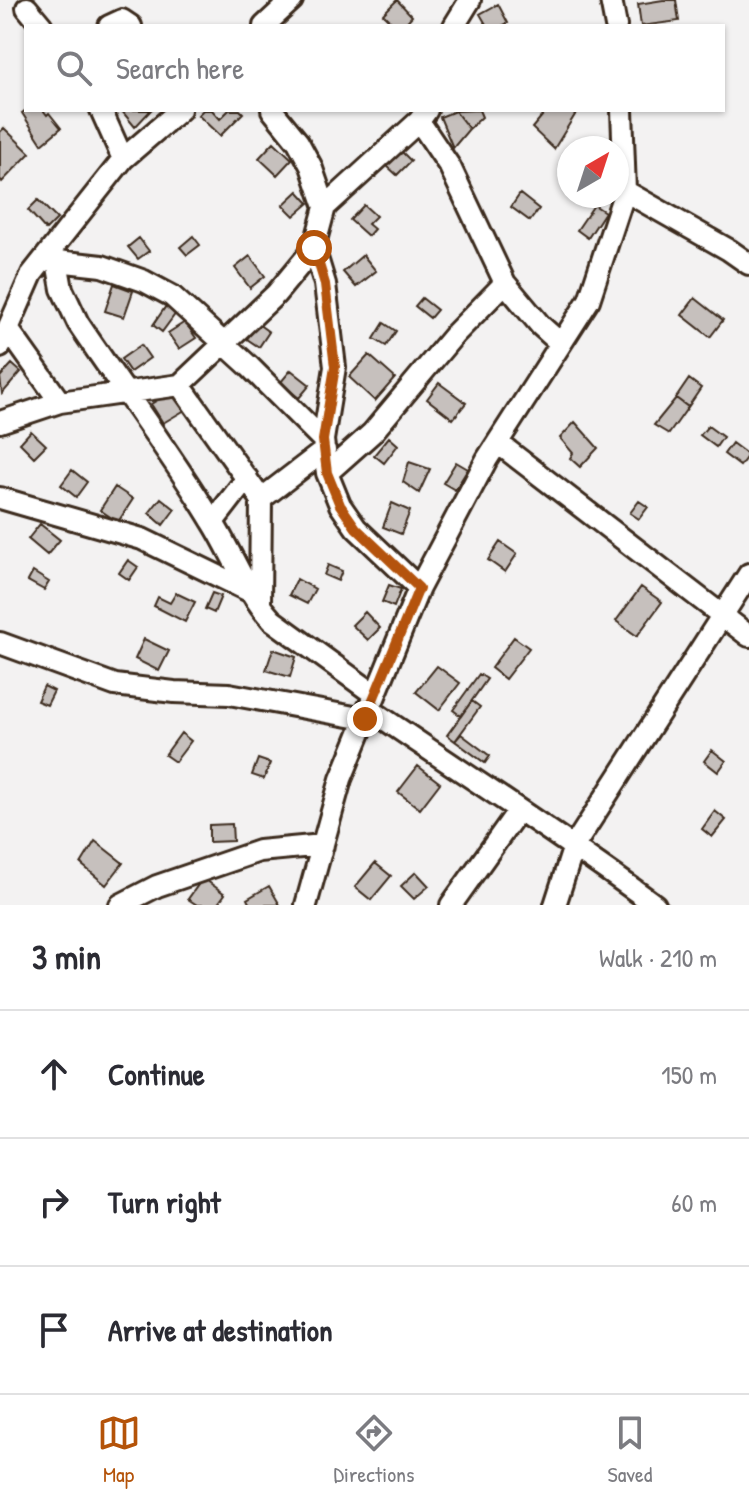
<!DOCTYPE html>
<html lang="en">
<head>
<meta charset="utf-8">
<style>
	:root { --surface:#fff; --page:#f7f7f7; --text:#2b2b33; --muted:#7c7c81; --line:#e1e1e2; --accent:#b45309 }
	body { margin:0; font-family:"Patrick Hand",sans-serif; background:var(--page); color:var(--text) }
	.compass { position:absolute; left:557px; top:136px; width:72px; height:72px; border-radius:50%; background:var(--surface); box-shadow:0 2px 6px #0004; rotate:39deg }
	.stop { position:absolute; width:24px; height:24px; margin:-18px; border:6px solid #b45309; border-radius:50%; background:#fff }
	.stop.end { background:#b45309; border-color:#fff; box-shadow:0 2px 8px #0008 }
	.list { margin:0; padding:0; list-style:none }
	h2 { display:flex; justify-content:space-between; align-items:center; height:104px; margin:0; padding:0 32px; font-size:34px }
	h2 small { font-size:26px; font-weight:400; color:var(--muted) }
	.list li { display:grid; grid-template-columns:52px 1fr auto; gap:24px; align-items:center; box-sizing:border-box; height:128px; padding:0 32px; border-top:2px solid var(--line) }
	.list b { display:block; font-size:30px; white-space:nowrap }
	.list em { font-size:26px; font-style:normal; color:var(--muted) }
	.icon { flex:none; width:44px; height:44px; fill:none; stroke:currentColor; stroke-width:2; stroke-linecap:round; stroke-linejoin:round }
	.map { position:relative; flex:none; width:749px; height:905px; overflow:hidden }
	.search { position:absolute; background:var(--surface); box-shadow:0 2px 6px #0004; left:24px; right:24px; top:24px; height:88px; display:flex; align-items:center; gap:20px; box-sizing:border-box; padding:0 28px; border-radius:0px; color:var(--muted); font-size:30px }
	.sheet { height:488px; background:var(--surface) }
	nav { display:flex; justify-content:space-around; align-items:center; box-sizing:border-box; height:112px; border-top:2px solid var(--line); background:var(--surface); font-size:22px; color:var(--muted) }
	nav a { display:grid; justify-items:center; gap:4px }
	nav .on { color:var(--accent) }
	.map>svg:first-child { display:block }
</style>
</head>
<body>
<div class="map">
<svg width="749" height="905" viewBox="0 0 749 905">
	<rect width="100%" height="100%" fill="#f3f2f2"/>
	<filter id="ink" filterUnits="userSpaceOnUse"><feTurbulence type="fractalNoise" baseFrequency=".0125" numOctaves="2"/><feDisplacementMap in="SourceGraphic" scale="16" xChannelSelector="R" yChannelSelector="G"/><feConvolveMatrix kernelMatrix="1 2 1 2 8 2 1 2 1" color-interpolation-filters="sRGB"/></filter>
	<g filter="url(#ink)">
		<path fill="#c6c0bd" stroke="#3b2a1e" stroke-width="2" d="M397,0L412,16L403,26H395L383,14Z
			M663,0H676L679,21L641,26L638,4Z
			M498,4L508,23L502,26H487L480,14Z
			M26,110H43L47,115L49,113L61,128L42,144L22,113Z
			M121,110H151L135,127Z
			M203,110H212L220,119L229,110H240L243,113L220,136L198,115Z
			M479,110L482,117L469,129L455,111Z
			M547,110H578L554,149L532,128Z
			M455,111L469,129L453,148L440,117Z
			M4,128L30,153L2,182L0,179V132Z
			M274,142L292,159L277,175L259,158Z
			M401,151L411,161L397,175L387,166Z
			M298,191L309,203L294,216L283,205Z
			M520,194L539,209L530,221L511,207Z
			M38,200L57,219L46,230L28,210Z
			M364,205L376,216L368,224L374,229L368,236L350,220Z
			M594,205L605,212L588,238L577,230Z
			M193,236L200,245L187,255L180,247Z
			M139,238L149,251L138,259L128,247Z
			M363,255L376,271L356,287L343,272Z
			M250,256L265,276L250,288L235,268Z
			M114,284L133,291L124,317L105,311Z
			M422,298L437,310L430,318L415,306Z
			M695,298L723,320L710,337L682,315Z
			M166,306L176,313L162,332L153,325Z
			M185,322L196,338L179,349L168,333Z
			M384,323L396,331L386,346L374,339Z
			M258,324L269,332L259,347L247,339Z
			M141,345L150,358L130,372L121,359Z
			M369,355L395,378L375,401L349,377Z
			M12,364L21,372L2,394L0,377Z
			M291,370L310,385L299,398L280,383Z
			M689,379L701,388L688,407L676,398Z
			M439,383L466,403L453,419L427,399Z
			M173,391L185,410L163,423L151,404Z
			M676,398L688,407L669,434L654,425Z
			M575,422L598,448L580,467L570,458L573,453L560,438Z
			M708,426L723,437L716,447L700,435Z
			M31,431L46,445L34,457L20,443Z
			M389,437L398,445L384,463L374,455Z
			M732,443L748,455L740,466L724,454Z
			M409,462L430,469L419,493L403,482Z
			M456,462L468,469L455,490L443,483Z
			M72,470L87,482L76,497L61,485Z
			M115,487L133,499L118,522L100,510Z
			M161,498L175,509L163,525L149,513Z
			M639,501L648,507L639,519L630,513Z
			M392,503L410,511L401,534L383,527Z
			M40,524L60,540L47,555L28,539Z
			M500,542L517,554L505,572L488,560Z
			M128,560L138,567L129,580L119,573Z
			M328,565L342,571L338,581L324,575Z
			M33,572L49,582L44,590L28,581Z
			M297,579L315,589L307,604L289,595Z
			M389,585L401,589L394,607L382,602Z
			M641,587L662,602L637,636L616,621Z
			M176,593L195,602L185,622L154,606L158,597L170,603Z
			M212,593L221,596L214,613L205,609Z
			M365,612L380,628L368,640L352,625Z
			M514,637L529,648L505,679L491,668Z
			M144,639L169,651L159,671L135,659Z
			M273,649L296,657L290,677L266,670Z
			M437,666L460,683L439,710L416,692Z
			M479,674L487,679L461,716L453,710Z
			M44,686L54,691L47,705L37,701Z
			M472,701L480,707L455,741L447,735Z
			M181,733L191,741L175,762L165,755Z
			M461,734L490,756L485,763L455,741Z
			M712,750L726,761L718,772L704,761Z
			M258,759L270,763L264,779L252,775Z
			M418,766L440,783L420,809L398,792Z
			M715,811L726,820L712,837L702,829Z
			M232,824L233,841L209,842V825Z
			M95,841L123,863L106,885L81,864Z
			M375,863L391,876L371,900L355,887Z
			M416,872L429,886L414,899L401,886Z
			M203,878L225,894L217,905H197L188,899Z
			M269,886L280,905H250L247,899Z"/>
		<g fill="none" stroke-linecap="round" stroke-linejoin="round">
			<g stroke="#3b2a1e" stroke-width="26">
				<path id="minor" d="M611,0L616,26
					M27,8L42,26
					M109,26L122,20L131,26
					M264,26L292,0
					M454,26L470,0
					M101,110L123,159
					M419,121L450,167L505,283L541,326L560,343
					M625,191L729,250L749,264
					M325,207L419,121L427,110
					M314,248L325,284L335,367L323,440L327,473L340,505L356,528L419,588
					M49,254L57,261L102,266L144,281L172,296L250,367L323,440
					M57,261L62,289L78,323C122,389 171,453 212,521C233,554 245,591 272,620L374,694
					M8,329L60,402
					M0,347L32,274L123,159L180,110
					M180,385L261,499L260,605
					M0,422L60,402L180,385L276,294L314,248L325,207L311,166L298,142L272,110
					M498,443L749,636
					M327,473L372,433L454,335L505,283
					M0,498L142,539L249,591
					M261,499L325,450
					M213,522L247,478
					M0,643L115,685L174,692L229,694L365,719
					M368,708C464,774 562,836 655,905
					M120,905L157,886L259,851L323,845
					M306,905L341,779L419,588L487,459L589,300L625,191L622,110
					M451,905L518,811
					M555,905L574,846L749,574"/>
			</g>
			<use href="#minor" stroke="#fff" stroke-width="20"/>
		</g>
	</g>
	<g fill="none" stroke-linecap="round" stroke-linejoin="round" filter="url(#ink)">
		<path stroke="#b45309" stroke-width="10" d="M314,248L325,284L335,367L323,440L327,473L340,505L356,528L419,588L365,719"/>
	</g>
</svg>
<svg class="compass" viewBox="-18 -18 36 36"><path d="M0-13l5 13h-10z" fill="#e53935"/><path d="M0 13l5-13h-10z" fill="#7c7c81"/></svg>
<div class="stop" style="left:314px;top:248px"></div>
<div class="stop end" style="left:365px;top:719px"></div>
<div class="search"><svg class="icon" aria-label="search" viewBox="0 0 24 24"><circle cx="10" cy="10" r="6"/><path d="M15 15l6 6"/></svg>Search here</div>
</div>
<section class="sheet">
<h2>3 min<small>Walk · 210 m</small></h2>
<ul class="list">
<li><svg class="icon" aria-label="ahead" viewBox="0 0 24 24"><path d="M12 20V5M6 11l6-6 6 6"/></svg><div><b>Continue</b></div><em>150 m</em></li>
<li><svg class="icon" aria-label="right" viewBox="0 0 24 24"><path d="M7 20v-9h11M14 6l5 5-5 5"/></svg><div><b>Turn right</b></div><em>60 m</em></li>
<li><svg class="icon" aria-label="arrive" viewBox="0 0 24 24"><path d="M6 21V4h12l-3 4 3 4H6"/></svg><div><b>Arrive at destination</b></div></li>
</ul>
</section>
<nav>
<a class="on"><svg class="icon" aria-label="map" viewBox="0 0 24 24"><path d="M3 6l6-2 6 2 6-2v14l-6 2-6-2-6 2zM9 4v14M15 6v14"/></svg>Map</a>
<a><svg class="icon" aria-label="directions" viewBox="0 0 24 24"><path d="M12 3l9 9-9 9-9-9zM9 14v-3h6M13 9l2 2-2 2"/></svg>Directions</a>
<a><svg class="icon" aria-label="saved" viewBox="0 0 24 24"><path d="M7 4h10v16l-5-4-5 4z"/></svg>Saved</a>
</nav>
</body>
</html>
